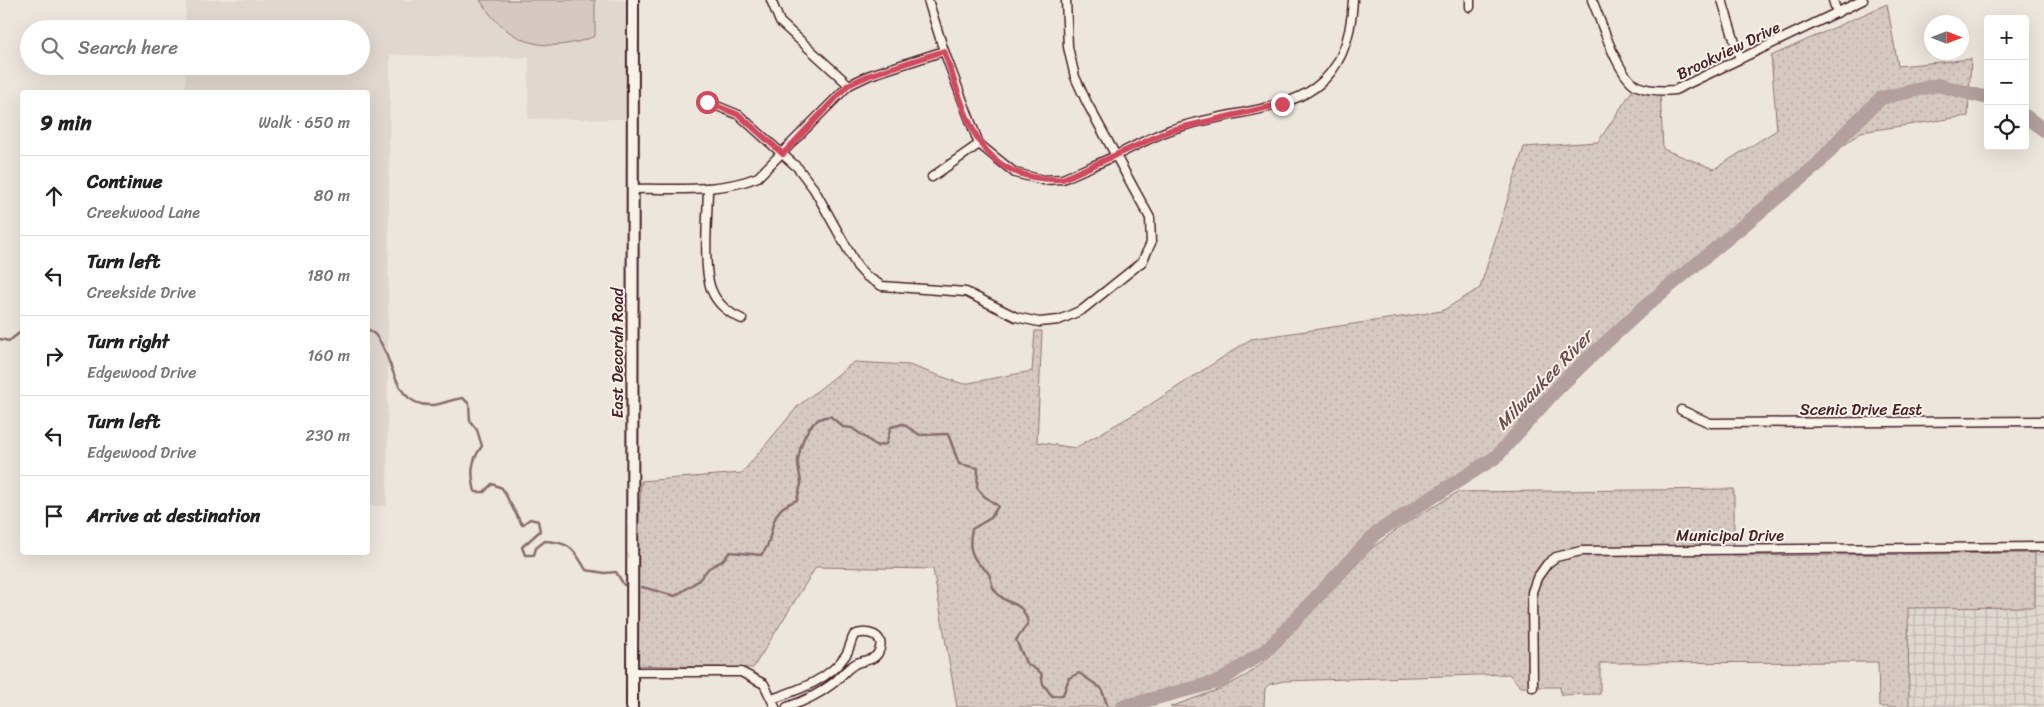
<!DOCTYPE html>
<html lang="en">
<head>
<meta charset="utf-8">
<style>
  body { margin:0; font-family:Sriracha,sans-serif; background:#f6f6f6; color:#222 }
  .controls { position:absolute; right:15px; top:15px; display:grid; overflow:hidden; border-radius:5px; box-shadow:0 5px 20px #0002 }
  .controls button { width:45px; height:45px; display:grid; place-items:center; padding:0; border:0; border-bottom:1px solid #e0e0e0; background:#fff; color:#222; font:25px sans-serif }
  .compass { position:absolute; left:1924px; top:15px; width:45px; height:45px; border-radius:50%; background:#fff; box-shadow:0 5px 20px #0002; rotate:90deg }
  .stop { position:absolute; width:15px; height:15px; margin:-11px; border:4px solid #d1495b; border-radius:50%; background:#fff }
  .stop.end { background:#d1495b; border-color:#fff; box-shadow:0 1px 5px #0008 }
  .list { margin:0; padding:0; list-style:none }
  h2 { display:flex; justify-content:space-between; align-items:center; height:65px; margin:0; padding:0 20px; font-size:21px }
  h2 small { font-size:16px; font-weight:400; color:#767676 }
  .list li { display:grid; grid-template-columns:32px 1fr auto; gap:15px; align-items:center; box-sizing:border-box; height:80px; padding:0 20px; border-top:1px solid #e0e0e0 }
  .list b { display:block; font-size:19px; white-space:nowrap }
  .list p { margin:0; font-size:16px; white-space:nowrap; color:#767676 }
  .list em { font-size:16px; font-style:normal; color:#767676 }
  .icon { flex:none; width:28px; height:28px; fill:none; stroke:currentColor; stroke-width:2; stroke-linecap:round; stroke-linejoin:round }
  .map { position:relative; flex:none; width:2044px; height:707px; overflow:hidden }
  .search { position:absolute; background:#fff; box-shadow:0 5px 20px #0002; left:20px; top:20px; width:350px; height:55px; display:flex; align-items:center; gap:12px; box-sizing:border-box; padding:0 18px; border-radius:28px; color:#767676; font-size:19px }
  .panel { position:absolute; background:#fff; box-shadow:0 5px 20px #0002; left:20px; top:90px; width:350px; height:465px; border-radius:5px }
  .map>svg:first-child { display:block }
  .built { fill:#e0d7d0 }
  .industrial { fill:url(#industrial-grid) }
  .green { fill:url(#green-dots); stroke:#907476 }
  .pitch { fill:#d5c9c2; stroke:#907476 }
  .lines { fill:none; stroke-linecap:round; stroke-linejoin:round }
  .stream { stroke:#896c6f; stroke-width:2.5 }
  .river { stroke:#b39f9d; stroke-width:14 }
  .street-casing { stroke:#4a1f2b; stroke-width:11 }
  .secondary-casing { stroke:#4a1f2b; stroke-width:14 }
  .street { stroke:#f7f3e8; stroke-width:8 }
  .secondary { stroke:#f7f3e8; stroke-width:10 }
  .route { stroke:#d1495b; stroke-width:6 }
  .labels { text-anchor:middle; stroke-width:4; stroke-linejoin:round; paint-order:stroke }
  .street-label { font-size:16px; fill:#4a1f2b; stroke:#f7f3e8 }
  .water-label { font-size:18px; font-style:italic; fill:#6f4c53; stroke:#f7f3e8 }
</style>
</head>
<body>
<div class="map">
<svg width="2044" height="707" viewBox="0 0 2044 707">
  <defs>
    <pattern id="industrial-grid" width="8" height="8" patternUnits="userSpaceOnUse" patternTransform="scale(1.25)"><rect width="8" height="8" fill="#e0d7d0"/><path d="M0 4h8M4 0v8" fill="none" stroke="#c2b8b3"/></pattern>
    <pattern id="green-dots" width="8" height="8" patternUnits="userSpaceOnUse" patternTransform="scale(1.25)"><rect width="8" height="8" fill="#d5c9c2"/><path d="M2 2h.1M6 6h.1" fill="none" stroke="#b8aca7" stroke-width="1.8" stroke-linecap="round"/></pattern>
  </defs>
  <rect width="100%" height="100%" fill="#ece6dd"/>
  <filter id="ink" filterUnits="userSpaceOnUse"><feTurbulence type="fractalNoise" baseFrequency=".02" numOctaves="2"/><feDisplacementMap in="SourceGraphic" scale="10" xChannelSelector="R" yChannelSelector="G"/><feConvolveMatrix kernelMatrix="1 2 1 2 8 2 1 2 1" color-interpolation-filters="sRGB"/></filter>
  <g filter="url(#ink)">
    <!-- built -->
    <path class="built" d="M186 0H627L626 119H528L529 58 390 55 387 506H368V92H185L186 66H361V29H186Z"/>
    <!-- industrial -->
    <path class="industrial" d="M2035 553H2044V707H1909L1908 608 2035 607Z"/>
    <!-- green -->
    <g class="green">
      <path d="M1887 4 1898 66 1971 59 1968 116 1861 132 1699 261 1496 457 1376 533 1269 648 1220 681 1122 707H957L933 569 816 567 753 668 631 665 641 481 742 473 798 406 854 362 909 365 963 384 1032 371 1035 331H1042L1037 442 1075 448 1145 408 1251 339 1442 311 1480 288 1524 147 1598 142 1636 85 1660 91 1663 149 1714 169 1777 130 1771 56Z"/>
      <path d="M1734 489V556L2035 553V607L1908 608 1909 707H1879L1878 662 1600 663V694H1597L1561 695 1560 687H1521L1509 674 1284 681 1270 684 1265 688 1264 707H1170L1220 689 1247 675 1270 656 1372 548 1403 525 1458 492Z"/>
    </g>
    <!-- pitch -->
    <path class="pitch" d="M480 0H595V36C548 55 508 45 480 0Z"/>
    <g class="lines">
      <!-- stream -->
      <g class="stream">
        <path d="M368 329C396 345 387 408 433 405 442 404 453 399 463 398L469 404 470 421 477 430 482 446C470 462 471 474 475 492H484L492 484 502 488 522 525 530 519 538 521 540 531 522 547 525 555H534L536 548 545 541C570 542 574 549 586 570L605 573 616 572 624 585"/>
        <path d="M0 339 9 341 22 331"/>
        <path d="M642 587 675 596 698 581 709 568 722 561 730 552 761 555C774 543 768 521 782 508 786 505 792 502 797 500 798 495 800 489 801 484 801 476 797 468 798 460 801 441 809 418 830 416L843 427 852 428 877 446 886 444 891 427 903 424 920 435 948 434 959 464 978 468 977 488 984 496 998 506 991 518 972 529C969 542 969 552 978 563 981 567 987 570 989 574 993 583 990 587 999 595 1012 608 1022 599 1028 623L1016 640 1026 663 1041 673 1043 684 1052 696 1063 695 1069 678 1079 673 1101 688 1108 707"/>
      </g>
      <!-- river -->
      <g class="river">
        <path d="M2025 116 2044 130"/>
        <path d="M1122 707 1220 681 1269 648 1376 533 1496 457 1565 380 1649 303 1817 165 1848 130 1881 98 1938 85 1988 98"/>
      </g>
      <defs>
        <g id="street">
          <path d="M771 0 780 22 849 85"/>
          <path d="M928 0 944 51 979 144 1015 173 1043 180 1063 179C1080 171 1098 164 1115 156 1133 147 1151 137 1170 130 1257 100 1347 123 1353 0"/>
          <path d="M1470 0V7"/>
          <path d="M1592 0C1601 20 1617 76 1637 86 1649 91 1663 91 1675 90L1863 0"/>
          <path d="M1722 0 1740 59"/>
          <path d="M1833 0 1837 13"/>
          <path d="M707 102 739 115 798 168 814 189 857 266 866 276 882 286 966 292 1016 317 1039 322 1059 320 1082 310 1142 262 1151 243 1150 218 1087 103 1075 77 1068 47 1066 0"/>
          <path d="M932 177 979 144"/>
          <path d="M708 188C708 213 702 270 712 291 717 304 730 314 742 319"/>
          <path d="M633 189C675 188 719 193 758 177L849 85 870 75 944 51"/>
          <path d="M1681 410 1710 423 2044 421"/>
          <path d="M631 672H741L764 684 775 707"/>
          <path d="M1533 687 1532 592 1537 578 1547 564 1556 557 1581 551 2044 547"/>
          <path d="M772 699C798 690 829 680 845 656 850 650 850 642 854 635 866 629 888 635 878 653 874 661 862 660 855 664 846 669 840 678 832 684 819 694 803 702 787 707"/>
        </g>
        <path id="secondary" d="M632 707 633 0"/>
      </defs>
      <!-- street casing -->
      <use href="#street" class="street-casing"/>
      <!-- secondary casing -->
      <use href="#secondary" class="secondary-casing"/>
      <!-- street -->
      <use href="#street" class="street"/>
      <!-- secondary -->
      <use href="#secondary" class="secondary"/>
    </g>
  </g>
  <g class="lines" filter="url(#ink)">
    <!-- route -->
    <path class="route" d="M707 102 739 115 783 154 848 85 870 75 944 51C968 117 975 183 1063 179L1171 130 1282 104"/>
  </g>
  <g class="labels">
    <!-- street labels -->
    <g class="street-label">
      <text transform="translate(1728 50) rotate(-26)" y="6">Brookview Drive</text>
      <text transform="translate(617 353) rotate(-90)" y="6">East Decorah Road</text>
      <text x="1861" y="415">Scenic Drive East</text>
      <text x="1730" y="541">Municipal Drive</text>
    </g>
    <!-- water labels -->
    <g class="water-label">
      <text transform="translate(1544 380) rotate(-46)" y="6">Milwaukee River</text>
    </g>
  </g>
</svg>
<div class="controls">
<button>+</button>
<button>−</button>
<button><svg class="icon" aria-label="locate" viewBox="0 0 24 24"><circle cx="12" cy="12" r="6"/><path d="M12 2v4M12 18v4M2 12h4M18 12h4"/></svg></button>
</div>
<svg class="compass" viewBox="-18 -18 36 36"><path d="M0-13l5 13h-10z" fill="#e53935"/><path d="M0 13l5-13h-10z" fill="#767676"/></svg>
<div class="stop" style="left:707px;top:102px"></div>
<div class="stop end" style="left:1282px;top:104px"></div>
<div class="search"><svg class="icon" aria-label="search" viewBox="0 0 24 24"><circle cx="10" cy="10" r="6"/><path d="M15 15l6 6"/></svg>Search here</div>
<section class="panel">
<h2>9 min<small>Walk · 650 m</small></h2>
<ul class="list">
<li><svg class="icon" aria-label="ahead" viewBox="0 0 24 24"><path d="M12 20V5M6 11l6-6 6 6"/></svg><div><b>Continue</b><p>Creekwood Lane</p></div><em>80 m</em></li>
<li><svg class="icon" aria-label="left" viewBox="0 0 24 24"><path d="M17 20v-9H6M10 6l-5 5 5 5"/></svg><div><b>Turn left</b><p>Creekside Drive</p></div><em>180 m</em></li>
<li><svg class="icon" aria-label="right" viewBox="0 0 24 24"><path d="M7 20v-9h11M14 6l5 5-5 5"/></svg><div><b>Turn right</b><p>Edgewood Drive</p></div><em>160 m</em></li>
<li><svg class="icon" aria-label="left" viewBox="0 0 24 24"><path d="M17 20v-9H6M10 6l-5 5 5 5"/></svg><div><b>Turn left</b><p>Edgewood Drive</p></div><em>230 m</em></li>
<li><svg class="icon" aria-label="arrive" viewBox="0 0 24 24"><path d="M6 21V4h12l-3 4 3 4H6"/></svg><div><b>Arrive at destination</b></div></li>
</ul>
</section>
</div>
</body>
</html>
